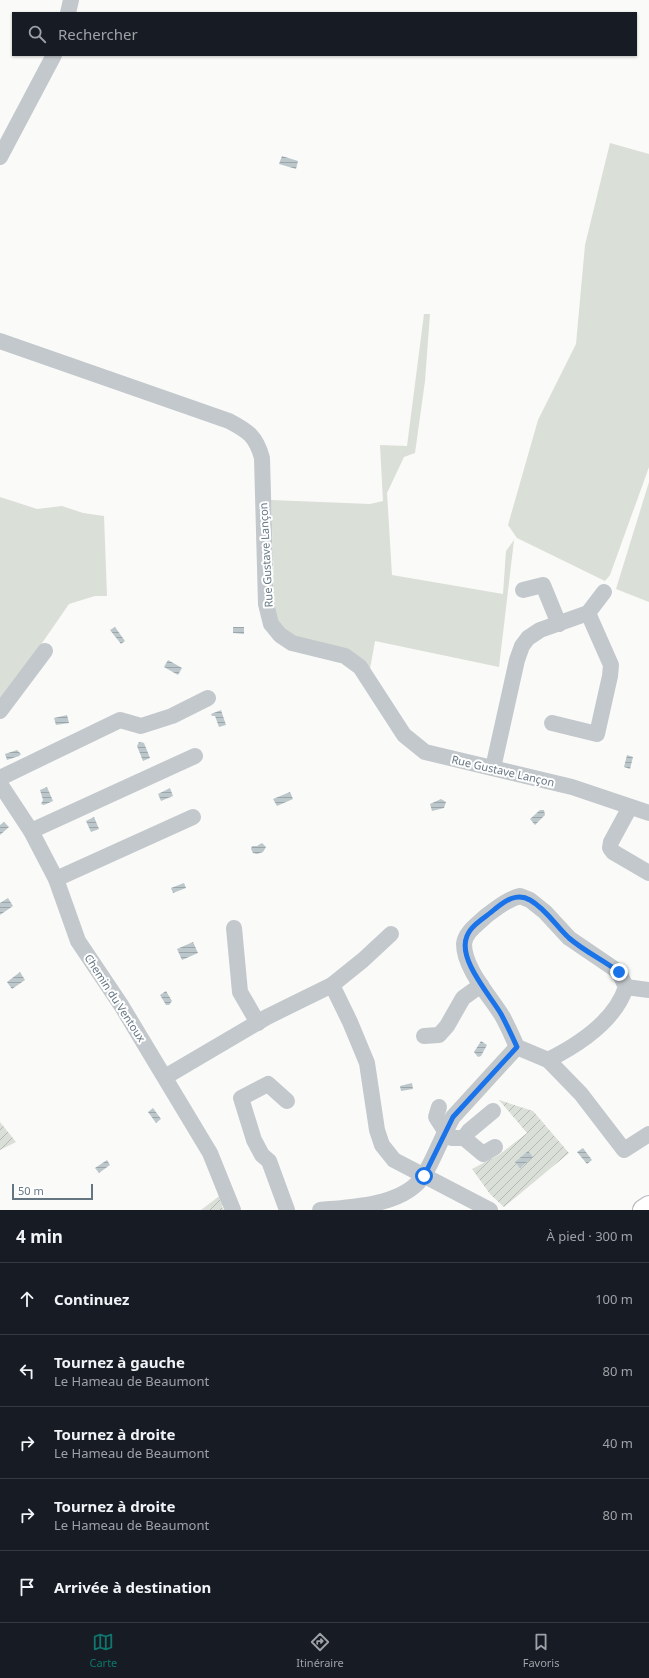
<!DOCTYPE html>
<html lang="fr">
<head>
<meta charset="utf-8">
<style>
  body { margin:0; font-family:"Noto Sans",sans-serif; background:#20242c; color:#f1f3f6 }
  .scale { position:absolute; left:12px; bottom:10px; width:81px; box-sizing:border-box; padding-left:4px; border:2px solid #657683; border-top:0; font-size:11px; line-height:14px; white-space:nowrap; color:#657683; -webkit-text-stroke:3px #fff; paint-order:stroke }
  .stop { position:absolute; width:12px; height:12px; margin:-9px; border:3px solid #1a73e8; border-radius:50%; background:#fff }
  .stop.end { background:#1a73e8; border-color:#fff; box-shadow:0 1px 4px #0008 }
  .list { margin:0; padding:0; list-style:none }
  h2 { display:flex; justify-content:space-between; align-items:center; height:52px; margin:0; padding:0 16px; font-size:17px }
  h2 small { font-size:13px; font-weight:400; color:#9ea1a6 }
  .list li { display:grid; grid-template-columns:26px 1fr auto; gap:12px; align-items:center; box-sizing:border-box; height:72px; padding:0 16px; border-top:1px solid #363941 }
  .list b { display:block; font-size:15px; white-space:nowrap }
  .list p { margin:0; font-size:13px; white-space:nowrap; color:#9ea1a6 }
  .list em { font-size:13px; font-style:normal; color:#9ea1a6 }
  .icon { flex:none; width:22px; height:22px; fill:none; stroke:currentColor; stroke-width:2; stroke-linecap:round; stroke-linejoin:round }
  .map { position:relative; flex:none; width:649px; height:1210px; overflow:hidden }
  .search { position:absolute; background:#171b24; box-shadow:0 1px 3px #0004; left:12px; right:12px; top:12px; height:44px; display:flex; align-items:center; gap:10px; box-sizing:border-box; padding:0 14px; border-radius:0px; color:#9ea1a6; font-size:15px }
  .sheet { height:412px; background:#171b24 }
  nav { display:flex; justify-content:space-around; align-items:center; box-sizing:border-box; height:56px; border-top:1px solid #363941; background:#171b24; font-size:11px; color:#9ea1a6 }
  nav a { display:grid; justify-items:center; gap:2px }
  nav .on { color:#0f766e }
  .map>svg:first-child { display:block }
  .grass { fill:#dadfd7 }
  .garden { fill:url(#garden-furrows) }
  .water { fill:url(#water-rules) }
  .lines { fill:none; stroke-linecap:round; stroke-linejoin:round }
  .major-casing { stroke:#b5babe; stroke-width:22 }
  .minor { stroke:#c3c8cc; stroke-width:16 }
  .major { stroke:#fff; stroke-width:20 }
  .route { stroke:#1a73e8; stroke-width:5 }
  .labels { text-anchor:middle; stroke-width:4; stroke-linejoin:round; paint-order:stroke }
  .street-label { font-size:11px; fill:#657683; stroke:#fff }
</style>
</head>
<body>
<div class="map">
<svg width="649" height="1210" viewBox="0 0 649 1210">
  <defs>
    <pattern id="garden-furrows" width="10" height="10" patternUnits="userSpaceOnUse"><rect width="10" height="10" fill="#dadfd7"/><path d="M-1 1l2-2M0 10L10 0M9 11l2-2" fill="none" stroke="#b4b9b4"/></pattern>
    <pattern id="water-rules" width="6" height="5" patternUnits="userSpaceOnUse"><rect width="6" height="5" fill="#bbc7cb"/><path d="M0 2.5h6" fill="none" stroke="#9ca6aa"/></pattern>
  </defs>
  <rect width="100%" height="100%" fill="#fafaf8"/>
  <!-- grass -->
  <g class="grass">
    <path d="M610 143 649 154V467L610 575 605 581 517 538 508 525 538 420 576 344 585 245Z"/>
    <path d="M424 314H430L425 381 415 453 404 457 387 493 392 575 503 594 506 551 514 540 499 667 375 641 370 669 297 640 271 622 274 584 271 500 370 504 383 501 380 445 407 446Z"/>
    <path d="M649 482V602L616 589Z"/>
    <path d="M0 497 37 509 62 506 83 513 104 516 107 596H95L69 604 0 704Z"/>
  </g>
  <!-- garden -->
  <g class="garden">
    <path d="M499 1100 533 1111 569 1153 504 1207 490 1194 472 1169 500 1154 527 1133Z"/>
    <path d="M0 1122 16 1142 0 1150Z"/>
    <path d="M222 1194 224 1199 222 1207 224 1210H201Z"/>
  </g>
  <!-- water -->
  <g class="water">
    <path d="M282 156 298 161 296 169 279 164Z"/>
    <path d="M115 627 125 641 121 644 110 630Z"/>
    <path d="M233 627H244V634L233 633Z"/>
    <path d="M168 660 182 668 178 675 164 667Z"/>
    <path d="M221 710 226 725 219 727 215 716H212L211 714Z"/>
    <path d="M67 715 69 723 56 725 54 718Z"/>
    <path d="M139 742 144 743 150 758 143 761 137 746Z"/>
    <path d="M17 750 21 754 19 756 7 760 5 754Z"/>
    <path d="M627 755 633 757 630 769 624 767Z"/>
    <path d="M47 787 53 801 44 805 41 804 43 800 40 790Z"/>
    <path d="M170 788 173 796 161 801 158 794Z"/>
    <path d="M290 792 293 799 277 806 273 799Z"/>
    <path d="M441 799 446 802 444 808 432 811 430 804Z"/>
    <path d="M540 810H544L545 815 535 825 530 819Z"/>
    <path d="M94 817 99 829 91 832 86 821Z"/>
    <path d="M4 822 9 827 0 835V825Z"/>
    <path d="M262 843 266 847 263 852 257 854 253 853 251 849 252 846H257Z"/>
    <path d="M184 883 186 888 173 893 171 888Z"/>
    <path d="M8 898 13 906 0 915V903Z"/>
    <path d="M193 942 198 953 182 960 177 949Z"/>
    <path d="M20 972 25 980 12 989 7 982Z"/>
    <path d="M166 991 172 1001 169 1005H166L160 995Z"/>
    <path d="M481 1041 487 1045 481 1056 478 1057 474 1052Z"/>
    <path d="M412 1083 413 1089 401 1091 400 1086Z"/>
    <path d="M153 1108 161 1119 156 1123 148 1112Z"/>
    <path d="M583 1148 592 1160 587 1164 577 1152Z"/>
    <path d="M528 1151 533 1157 520 1168 515 1162Z"/>
    <path d="M107 1160 110 1165 99 1173 95 1168Z"/>
  </g>
  <g class="lines">
    <defs>
      <path id="major" d="M643 1210 649 1206"/>
    </defs>
    <!-- major casing -->
    <use href="#major" class="major-casing"/>
    <!-- minor -->
    <g class="minor">
      <path d="M68 13 71 0"/>
      <path d="M0 157 54 55"/>
      <path d="M0 341 229 421C248 431 256 436 262 458L266 604 271 624 280 635 292 643 345 656 360 667 404 735 425 752 572 787 649 813"/>
      <path d="M523 590 543 585 559 624"/>
      <path d="M0 711 45 651"/>
      <path d="M552 723 597 734 610 676 611 665 588 613"/>
      <path d="M493 768 517 660 522 646 528 638 540 630 588 613 604 592"/>
      <path d="M0 778 120 720 141 726 172 716 208 698"/>
      <path d="M0 784 31 831 56 879 78 941 121 1005 210 1153 233 1210"/>
      <path d="M630 807 611 842 610 848 613 852 649 873"/>
      <path d="M31 831 195 756"/>
      <path d="M56 879 193 817"/>
      <path d="M520 896 530 900 545 912 569 938 619 972 626 987C615 1021 578 1045 548 1060L517 1047C512 1036 507 1024 501 1014 489 995 464 968 464 944 465 932 478 924 486 916 497 908 506 900 520 896Z"/>
      <path d="M234 928 240 992 258 1023"/>
      <path d="M332 985 363 960 391 934"/>
      <path d="M626 987 649 990"/>
      <path d="M424 1036 439 1035 447 1026 463 998 481 985"/>
      <path d="M548 1060 581 1094 624 1150 649 1134"/>
      <path d="M165 1077 267 1017 332 985 350 1022 367 1063 377 1130 382 1145 394 1160 490 1210"/>
      <path d="M287 1101 268 1084 241 1098 254 1140 262 1155 269 1161 287 1210"/>
      <path d="M439 1107 436 1117 445 1131 452 1138H464L483 1154 495 1147"/>
      <path d="M464 1138 469 1131 493 1111"/>
      <path d="M320 1210C351 1207 405 1206 424 1175 435 1157 442 1136 453 1117L517 1047"/>
    </g>
    <!-- major -->
    <use href="#major" class="major"/>
  </g>
  <g class="lines">
    <!-- route -->
    <path class="route" d="M424 1176 453 1117 517 1047C512 1036 507 1025 501 1014 490 995 457 959 467 936 471 925 486 917 495 909 505 901 517 892 530 900 546 909 556 926 569 938 584 951 603 960 619 972"/>
  </g>
  <g class="labels">
    <!-- street labels -->
    <g class="street-label">
      <text transform="translate(266 555) rotate(-93)" y="4">Rue Gustave Lançon</text>
      <text transform="translate(503 771) rotate(13)" y="4">Rue Gustave Lançon</text>
      <text transform="translate(115 998) rotate(57)" y="4">Chemin du Ventoux</text>
    </g>
  </g>
</svg>
<div class="scale">50 m</div>
<div class="stop" style="left:424px;top:1176px"></div>
<div class="stop end" style="left:619px;top:972px"></div>
<div class="search"><svg class="icon" aria-label="search" viewBox="0 0 24 24"><circle cx="10" cy="10" r="6"/><path d="M15 15l6 6"/></svg>Rechercher</div>
</div>
<section class="sheet">
<h2>4 min<small>À pied · 300 m</small></h2>
<ul class="list">
<li><svg class="icon" aria-label="ahead" viewBox="0 0 24 24"><path d="M12 20V5M6 11l6-6 6 6"/></svg><div><b>Continuez</b></div><em>100 m</em></li>
<li><svg class="icon" aria-label="left" viewBox="0 0 24 24"><path d="M17 20v-9H6M10 6l-5 5 5 5"/></svg><div><b>Tournez à gauche</b><p>Le Hameau de Beaumont</p></div><em>80 m</em></li>
<li><svg class="icon" aria-label="right" viewBox="0 0 24 24"><path d="M7 20v-9h11M14 6l5 5-5 5"/></svg><div><b>Tournez à droite</b><p>Le Hameau de Beaumont</p></div><em>40 m</em></li>
<li><svg class="icon" aria-label="right" viewBox="0 0 24 24"><path d="M7 20v-9h11M14 6l5 5-5 5"/></svg><div><b>Tournez à droite</b><p>Le Hameau de Beaumont</p></div><em>80 m</em></li>
<li><svg class="icon" aria-label="arrive" viewBox="0 0 24 24"><path d="M6 21V4h12l-3 4 3 4H6"/></svg><div><b>Arrivée à destination</b></div></li>
</ul>
</section>
<nav>
<a class="on"><svg class="icon" aria-label="map" viewBox="0 0 24 24"><path d="M3 6l6-2 6 2 6-2v14l-6 2-6-2-6 2zM9 4v14M15 6v14"/></svg>Carte</a>
<a><svg class="icon" aria-label="directions" viewBox="0 0 24 24"><path d="M12 3l9 9-9 9-9-9zM9 14v-3h6M13 9l2 2-2 2"/></svg>Itinéraire</a>
<a><svg class="icon" aria-label="saved" viewBox="0 0 24 24"><path d="M7 4h10v16l-5-4-5 4z"/></svg>Favoris</a>
</nav>
</body>
</html>
